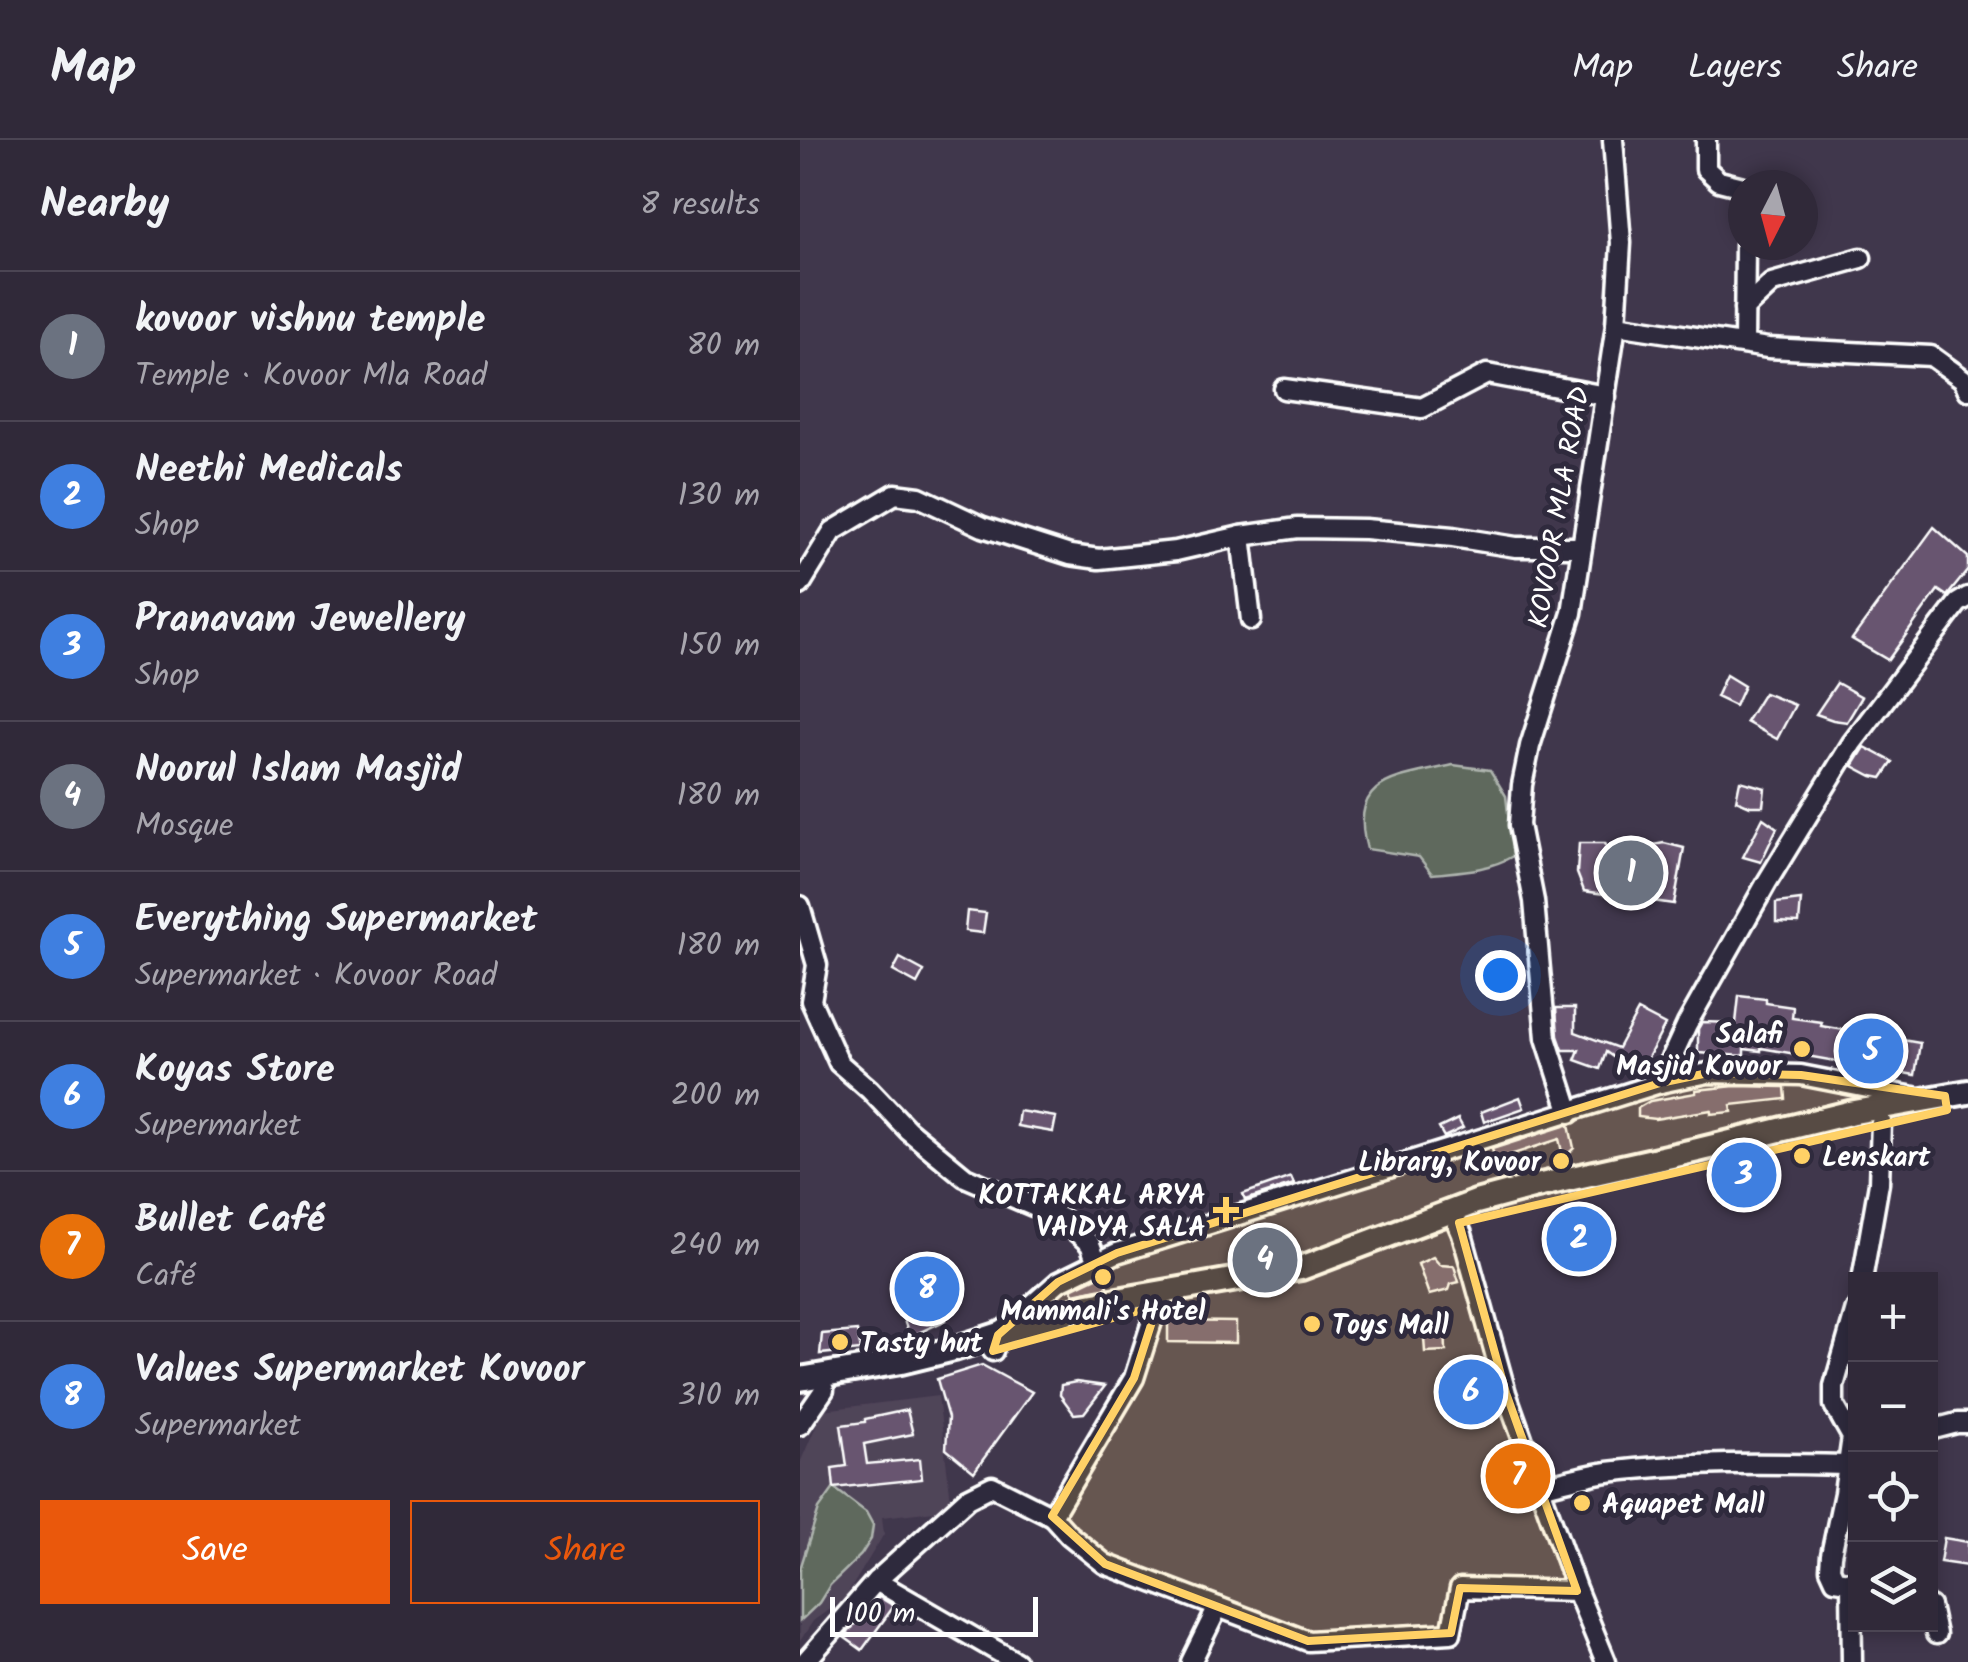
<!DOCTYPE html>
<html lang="en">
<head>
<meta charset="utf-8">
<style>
  body { margin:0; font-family:Kalam,sans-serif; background:#383141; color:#f1f3f6 }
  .controls { position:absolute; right:30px; bottom:30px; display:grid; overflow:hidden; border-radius:0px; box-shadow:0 5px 15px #0003 }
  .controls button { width:90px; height:90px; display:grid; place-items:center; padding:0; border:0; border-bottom:2px solid #4b4553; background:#302939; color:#f1f3f6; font:50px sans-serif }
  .compass { position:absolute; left:928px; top:30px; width:90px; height:90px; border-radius:50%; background:#302939; box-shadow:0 5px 15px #0003; rotate:186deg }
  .scale { position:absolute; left:30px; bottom:25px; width:208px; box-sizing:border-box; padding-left:10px; border:5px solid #fff; border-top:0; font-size:28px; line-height:35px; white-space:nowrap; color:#fff; -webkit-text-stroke:8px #2f2a3d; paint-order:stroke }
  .you { position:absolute; left:700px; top:835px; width:35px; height:35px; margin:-25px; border:8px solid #fff; border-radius:50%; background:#1a73e8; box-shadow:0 0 0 15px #1a73e833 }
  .badge { display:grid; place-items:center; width:65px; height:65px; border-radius:50%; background:#ea580c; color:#fff; font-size:32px; font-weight:700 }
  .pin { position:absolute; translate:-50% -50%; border:5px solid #fff; box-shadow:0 2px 10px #0006 }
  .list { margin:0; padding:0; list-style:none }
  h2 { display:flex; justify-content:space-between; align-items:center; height:130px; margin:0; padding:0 40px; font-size:42px }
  h2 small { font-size:32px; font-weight:400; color:#a8a6ae }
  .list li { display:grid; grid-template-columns:65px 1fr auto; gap:30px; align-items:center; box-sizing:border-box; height:150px; padding:0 40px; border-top:2px solid #4b4553 }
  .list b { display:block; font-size:38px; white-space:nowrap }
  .list p { margin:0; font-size:32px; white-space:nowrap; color:#a8a6ae }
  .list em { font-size:32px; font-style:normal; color:#a8a6ae }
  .actions { display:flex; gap:20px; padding:30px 40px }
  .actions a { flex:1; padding:22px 0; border:2px solid #ea580c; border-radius:0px; text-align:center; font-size:35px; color:#ea580c }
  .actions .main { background:#ea580c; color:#fff }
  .icon { flex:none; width:55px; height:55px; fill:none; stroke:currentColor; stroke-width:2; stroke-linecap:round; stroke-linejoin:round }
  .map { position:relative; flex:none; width:1168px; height:1522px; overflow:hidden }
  header { display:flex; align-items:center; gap:60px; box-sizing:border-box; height:140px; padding:0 50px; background:#302939; border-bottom:2px solid #4b4553 }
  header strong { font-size:48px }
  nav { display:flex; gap:55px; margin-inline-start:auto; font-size:35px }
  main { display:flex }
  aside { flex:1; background:#302939 }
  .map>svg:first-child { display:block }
  .built { fill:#504459 }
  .green { fill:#5e695d; stroke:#aeb4ae; stroke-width:2.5 }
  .building { fill:#67556f; stroke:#fff; stroke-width:2.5 }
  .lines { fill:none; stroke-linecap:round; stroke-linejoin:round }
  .minor-casing { stroke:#fff; stroke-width:25 }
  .major-casing { stroke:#fff; stroke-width:30 }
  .minor { stroke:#2f2a3d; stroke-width:18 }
  .major { stroke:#2f2a3d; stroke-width:22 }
  .marked { fill:#ffd166; fill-opacity:0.2; stroke:#ffd166; stroke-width:8; stroke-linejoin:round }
  .poi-dot { fill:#ffd166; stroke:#2f2a3d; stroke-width:4 }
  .labels { text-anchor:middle; stroke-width:10; stroke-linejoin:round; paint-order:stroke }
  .street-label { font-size:28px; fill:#fff; stroke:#2f2a3d }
  .poi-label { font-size:28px; font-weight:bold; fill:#fff; stroke:#2f2a3d; text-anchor:start }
</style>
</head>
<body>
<header>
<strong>Map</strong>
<nav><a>Map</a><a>Layers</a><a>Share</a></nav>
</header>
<main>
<aside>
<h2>Nearby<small>8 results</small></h2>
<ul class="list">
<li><span class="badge" style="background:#6b7280">1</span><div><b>kovoor vishnu temple</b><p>Temple · Kovoor Mla Road</p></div><em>80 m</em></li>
<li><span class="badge" style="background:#3f7fe0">2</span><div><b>Neethi Medicals</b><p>Shop</p></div><em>130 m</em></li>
<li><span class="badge" style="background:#3f7fe0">3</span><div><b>Pranavam Jewellery</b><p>Shop</p></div><em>150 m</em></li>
<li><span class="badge" style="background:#6b7280">4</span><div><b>Noorul Islam Masjid</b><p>Mosque</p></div><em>180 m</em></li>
<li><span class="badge" style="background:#3f7fe0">5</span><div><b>Everything Supermarket</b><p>Supermarket · Kovoor Road</p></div><em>180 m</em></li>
<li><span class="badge" style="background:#3f7fe0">6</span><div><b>Koyas Store</b><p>Supermarket</p></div><em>200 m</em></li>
<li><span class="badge" style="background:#e8710a">7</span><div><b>Bullet Café</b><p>Café</p></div><em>240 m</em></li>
<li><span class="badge" style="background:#3f7fe0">8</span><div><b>Values Supermarket Kovoor</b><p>Supermarket</p></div><em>310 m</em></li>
</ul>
<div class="actions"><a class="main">Save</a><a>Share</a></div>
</aside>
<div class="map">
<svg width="1168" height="1522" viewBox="0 0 1168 1522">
  <rect width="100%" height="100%" fill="#40374c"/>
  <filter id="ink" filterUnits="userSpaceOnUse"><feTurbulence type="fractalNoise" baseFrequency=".01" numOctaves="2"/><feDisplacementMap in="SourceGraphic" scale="20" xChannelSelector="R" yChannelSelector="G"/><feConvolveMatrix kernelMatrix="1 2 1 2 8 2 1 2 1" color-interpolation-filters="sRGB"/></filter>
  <g filter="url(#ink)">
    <!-- built -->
    <path class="built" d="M138 1256 152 1369 82 1377 84 1394 45 1458 13 1481 0 1501V1323L23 1270Z"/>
    <!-- green -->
    <g class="green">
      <path d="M653 625 690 630 706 656 713 716C687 731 660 731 632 734L619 717 567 709C547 637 599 638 653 625Z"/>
      <path d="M34 1348 66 1372 73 1385 71 1399 61 1415 30 1445 19 1463 0 1481V1429L19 1369Z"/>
    </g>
    <!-- building -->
    <g class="building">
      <path d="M1134 387 1168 417V430L1147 456 1138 450 1088 520 1052 499Z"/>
      <path d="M926 535 944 546 935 566 916 557Z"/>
      <path d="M1037 543 1062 557 1047 582 1033 580 1016 574Z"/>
      <path d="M964 553 995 565 977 599 946 582Z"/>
      <path d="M1065 607 1093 622 1082 638 1072 636 1053 626Z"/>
      <path d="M940 641 965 648 963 666H950L936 660Z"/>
      <path d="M963 678 977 688 961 722 943 717Z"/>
      <path d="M779 703H805L809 713 864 703 884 708 874 764 784 751 777 733Z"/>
      <path d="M1001 760 999 783 976 782V763Z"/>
      <path d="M167 771 186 773 183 793 165 791Z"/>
      <path d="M100 818 124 831 117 844 93 831Z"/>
      <path d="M939 856 966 859V863L993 867 992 878 1022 882 1021 886 1120 903 1115 935 961 908V911L944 909V916L898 913V889L902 882 936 883Z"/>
      <path d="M756 868H775V892L818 908 838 871 865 885 841 931 824 925 806 912 800 929 775 920 779 910H763L758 896Z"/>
      <path d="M935 946 985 947 986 959 931 965 932 972 911 974V970L855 979 838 977V968L850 961 896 953V950Z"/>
      <path d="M720 957 724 968 684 982 681 972Z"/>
      <path d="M219 971 256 977 253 992 217 986Z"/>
      <path d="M658 979 663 988 644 997 639 988Z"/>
      <path d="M767 985H769L774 1008 769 1013 762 1012 759 999 695 1020 692 1009Z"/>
      <path d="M965 1017 972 1039 927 1053 920 1032Z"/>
      <path d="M491 1037 494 1044 445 1060 443 1054Z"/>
      <path d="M794 1081 797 1115 764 1118 762 1084Z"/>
      <path d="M633 1117 640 1125 654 1126 659 1142 651 1144 649 1150 629 1155 618 1124Z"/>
      <path d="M130 1132 146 1180 110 1197 92 1146Z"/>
      <path d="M305 1133 308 1147 274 1154 272 1149Z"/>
      <path d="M368 1181 436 1182V1203L368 1202Z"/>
      <path d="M645 1184 646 1211 625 1212 623 1185Z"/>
      <path d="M57 1191 61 1210 20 1214 22 1194Z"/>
      <path d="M182 1225 232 1252 174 1332 146 1309 148 1278 137 1239Z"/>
      <path d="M276 1242 305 1246 284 1273 274 1274 260 1255 261 1245Z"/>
      <path d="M107 1270 113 1294 64 1304 67 1324 120 1319 122 1339 34 1348 32 1328 47 1326 41 1285 65 1282V1279Z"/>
      <path d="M1144 1398 1168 1402V1426L1140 1422Z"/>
      <path d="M79 1457 94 1466 62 1510 44 1497Z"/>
    </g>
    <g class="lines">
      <defs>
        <g id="minor">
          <path d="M906 0V29L919 41 943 47"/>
          <path d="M944 169 972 143 1061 118"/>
          <path d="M816 185 968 208 1131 216 1163 239 1168 250"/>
          <path d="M944 204 945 105"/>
          <path d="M484 249 622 268 687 234 806 256"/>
          <path d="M441 396 451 480"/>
          <path d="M0 445 33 391 95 354 119 357 183 387 270 415 299 419 376 411 441 396 498 388 565 389 653 397 716 407H782"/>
          <path d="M0 766 17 825 11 861 39 923 70 950 108 990 165 1037 261 1078 290 1104 297 1123"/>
          <path d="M860 943 887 884 967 742 1052 603 1158 463 1168 457"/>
          <path d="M770 973 746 898 734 761 719 685 722 645 730 606 772 473 816 185 821 103 813 0"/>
          <path d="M652 1071 662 1094 706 1253 777 1451 806 1522"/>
          <path d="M1062 1140 1079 1043 1081 982"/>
          <path d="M357 1166 334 1238 252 1376 269 1395 305 1424 508 1501 651 1493 660 1448 777 1451"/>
          <path d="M1056 1169 1034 1246V1265L1052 1297 1044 1353 1031 1415 1030 1429 1035 1440 1056 1443"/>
          <path d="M193 1211 198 1195 258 1142 317 1113 860 943 908 933 1001 935 1114 957"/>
          <path d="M0 1285 24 1250"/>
          <path d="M1130 1290 1157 1283H1168"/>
          <path d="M740 1347C762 1342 785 1335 808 1332 886 1322 968 1323 1046 1325"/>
          <path d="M76 1441 216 1522"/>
          <path d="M1051 1443 1052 1522"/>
          <path d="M1130 1466 1136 1494"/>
          <path d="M5 1522 76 1441 168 1358 192 1346 252 1376"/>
          <path d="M391 1522 418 1467"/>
        </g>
        <path id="major" d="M0 1239 101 1222 154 1209 289 1165 501 1128 676 1062 732 1047 898 1010 1049 973 1168 952"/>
      </defs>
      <!-- minor casing -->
      <use href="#minor" class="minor-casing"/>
      <!-- major casing -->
      <use href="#major" class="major-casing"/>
      <!-- minor -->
      <use href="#minor" class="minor"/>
      <!-- major -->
      <use href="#major" class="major"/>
    </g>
  </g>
  <!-- marked area -->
  <path class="marked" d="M908 933 1001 935 1145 956 1147 970 659 1083 706 1253 777 1451 660 1448 651 1493 508 1501 305 1424 252 1376 334 1238 357 1166 193 1211 198 1195 258 1142 317 1113 860 943Z"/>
  <!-- markers -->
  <g class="poi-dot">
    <circle cx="1002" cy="909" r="10"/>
    <circle cx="1002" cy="1016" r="10"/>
    <circle cx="761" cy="1021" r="10"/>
    <path d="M421 1055h10v10h10v10h-10v10h-10v-10h-10v-10h10z"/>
    <circle cx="303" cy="1137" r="10"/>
    <circle cx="512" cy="1184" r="10"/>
    <circle cx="40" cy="1202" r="10"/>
    <circle cx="782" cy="1363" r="10"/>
  </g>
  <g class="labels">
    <!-- street labels -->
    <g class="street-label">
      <text transform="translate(758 367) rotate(-80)" y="10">KOVOOR MLA ROAD</text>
    </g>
    <!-- poi labels -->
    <g class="poi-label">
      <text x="982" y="903" text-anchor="end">Salafi<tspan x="982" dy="32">Masjid Kovoor</tspan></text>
      <text x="1022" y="1026">Lenskart</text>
      <text x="741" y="1031" text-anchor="end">Library, Kovoor</text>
      <text x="406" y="1064" text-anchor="end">KOTTAKKAL ARYA<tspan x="406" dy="32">VAIDYA SALA</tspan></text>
      <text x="303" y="1180" text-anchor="middle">Mammali's Hotel</text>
      <text x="532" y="1194">Toys Mall</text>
      <text x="60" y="1212">Tasty hut</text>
      <text x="802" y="1373">Aquapet Mall</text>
    </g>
  </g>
</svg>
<div class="controls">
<button>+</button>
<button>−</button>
<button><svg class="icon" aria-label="locate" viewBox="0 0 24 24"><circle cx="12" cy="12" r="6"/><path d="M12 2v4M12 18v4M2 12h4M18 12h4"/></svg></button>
<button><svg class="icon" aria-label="layers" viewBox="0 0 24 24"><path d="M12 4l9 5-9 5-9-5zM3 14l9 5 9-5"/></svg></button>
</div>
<svg class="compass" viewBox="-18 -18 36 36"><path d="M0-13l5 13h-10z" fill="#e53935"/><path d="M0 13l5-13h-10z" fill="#a8a6ae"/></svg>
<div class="scale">100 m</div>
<div class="you"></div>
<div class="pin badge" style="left:831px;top:733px;background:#6b7280">1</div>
<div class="pin badge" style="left:779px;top:1099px;background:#3f7fe0">2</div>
<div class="pin badge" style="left:944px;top:1035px;background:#3f7fe0">3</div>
<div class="pin badge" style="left:465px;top:1120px;background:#6b7280">4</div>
<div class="pin badge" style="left:1071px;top:911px;background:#3f7fe0">5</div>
<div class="pin badge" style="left:671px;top:1252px;background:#3f7fe0">6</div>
<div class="pin badge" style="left:718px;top:1336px;background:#e8710a">7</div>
<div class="pin badge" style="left:127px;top:1149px;background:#3f7fe0">8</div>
</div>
</main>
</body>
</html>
